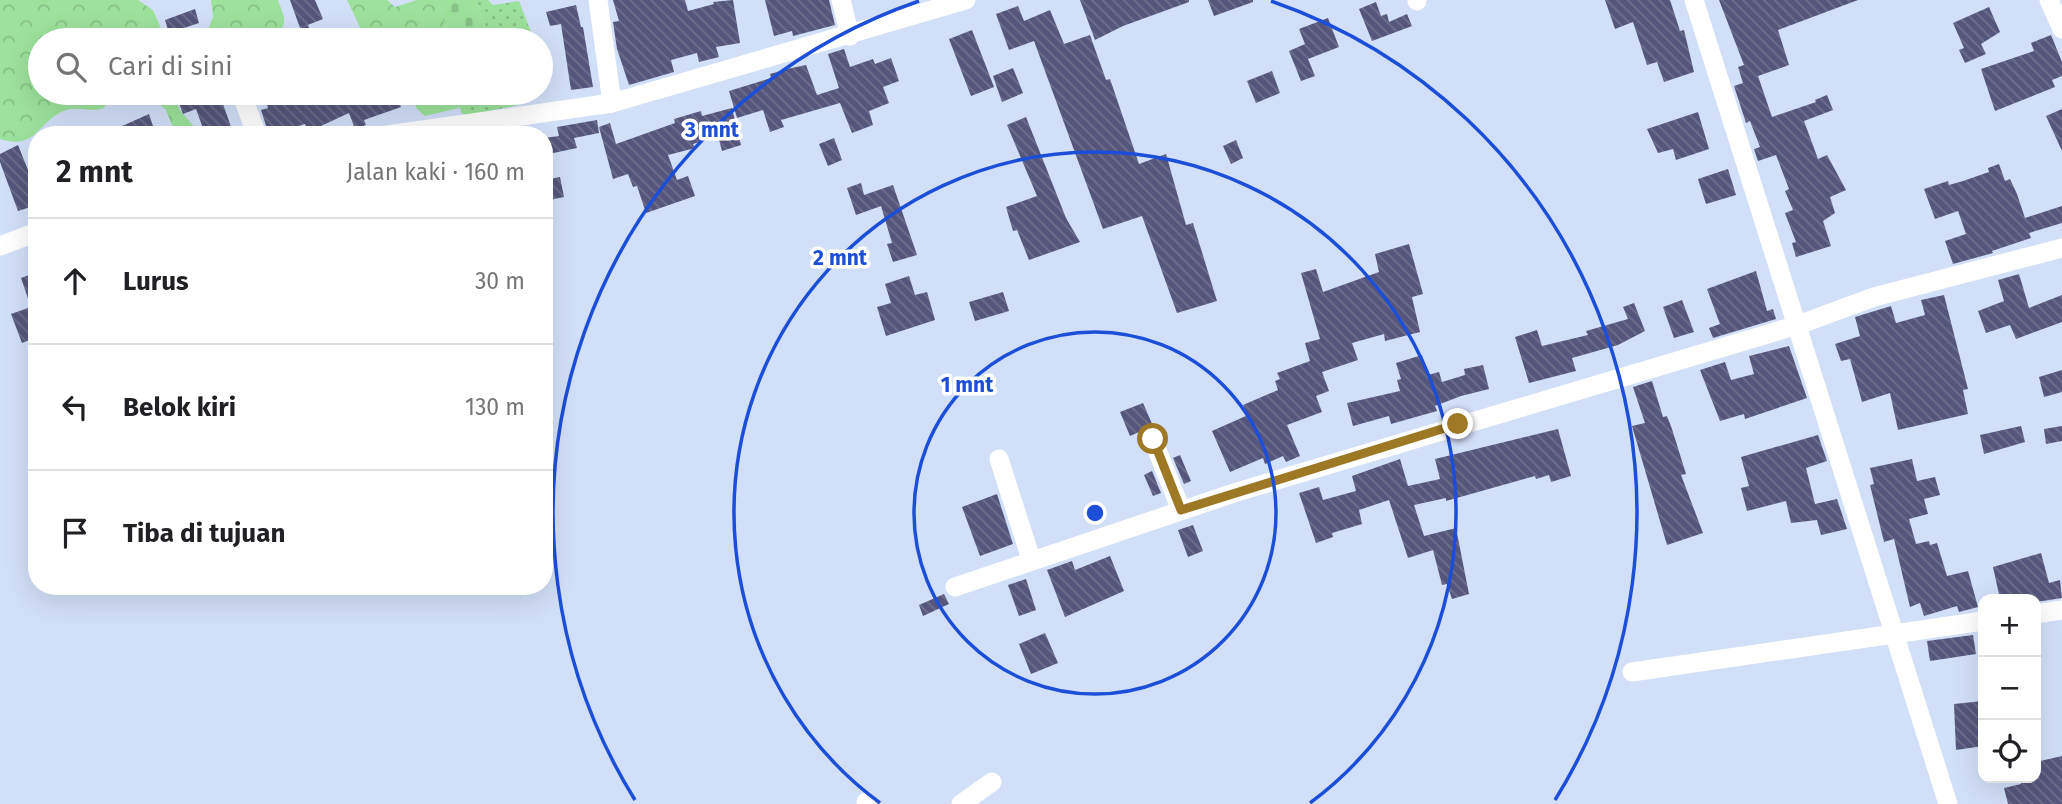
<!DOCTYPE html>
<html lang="id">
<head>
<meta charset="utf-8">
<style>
  body { margin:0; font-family:"Fira Sans",sans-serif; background:#f6f6f6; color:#202124 }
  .controls { position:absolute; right:21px; bottom:21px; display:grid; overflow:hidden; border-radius:14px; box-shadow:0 7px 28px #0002 }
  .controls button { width:63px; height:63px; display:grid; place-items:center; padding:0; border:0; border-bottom:2px solid #e0e0e0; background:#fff; color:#202124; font:35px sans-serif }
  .stop { position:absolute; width:21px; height:21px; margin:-16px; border:5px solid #9e7925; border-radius:50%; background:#fff }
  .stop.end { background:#9e7925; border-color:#fff; box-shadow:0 2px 7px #0008 }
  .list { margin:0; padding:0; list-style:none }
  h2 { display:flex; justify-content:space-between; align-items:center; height:91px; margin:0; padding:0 28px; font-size:30px }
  h2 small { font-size:23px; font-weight:400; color:#757577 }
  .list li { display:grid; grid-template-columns:46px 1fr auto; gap:21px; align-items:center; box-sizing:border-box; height:126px; padding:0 28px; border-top:2px solid #e0e0e0 }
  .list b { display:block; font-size:26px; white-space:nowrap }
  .list em { font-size:23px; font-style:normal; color:#757577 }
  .icon { flex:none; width:38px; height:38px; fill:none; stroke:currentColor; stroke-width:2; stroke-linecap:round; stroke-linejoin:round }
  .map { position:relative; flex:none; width:2062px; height:804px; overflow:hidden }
  .search { position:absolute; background:#fff; box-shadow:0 7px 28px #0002; left:28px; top:28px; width:525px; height:77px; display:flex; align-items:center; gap:18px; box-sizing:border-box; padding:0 24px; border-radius:38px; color:#757577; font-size:26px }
  .panel { position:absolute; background:#fff; box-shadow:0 7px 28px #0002; left:28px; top:126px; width:525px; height:469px; border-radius:28px }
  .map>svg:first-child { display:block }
  .grass { fill:url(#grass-dots) }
  .forest { fill:url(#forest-crowns) }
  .cemetery { fill:url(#cemetery-stones) }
  .building { fill:url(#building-back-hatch) }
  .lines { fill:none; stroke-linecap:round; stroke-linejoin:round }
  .path { stroke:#848fa3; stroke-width:2.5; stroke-dasharray:7 3.5; stroke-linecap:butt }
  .minor { stroke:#fff; stroke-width:19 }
  .route { stroke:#9e7925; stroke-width:9 }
  .ring { fill:none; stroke:#1d4ed8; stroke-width:3.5 }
  .centre { fill:#1d4ed8; stroke:#fff; stroke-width:3.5 }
  .ring-label { font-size:21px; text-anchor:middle; font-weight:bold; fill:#1d4ed8; stroke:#fff; stroke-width:7; stroke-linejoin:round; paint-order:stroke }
</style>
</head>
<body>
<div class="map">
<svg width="2062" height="804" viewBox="0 0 2062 804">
  <defs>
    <pattern id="grass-dots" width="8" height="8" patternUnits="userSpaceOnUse" patternTransform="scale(1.75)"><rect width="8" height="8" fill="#9de29c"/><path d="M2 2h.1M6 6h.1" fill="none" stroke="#86c187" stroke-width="1.8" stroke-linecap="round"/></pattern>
    <pattern id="forest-crowns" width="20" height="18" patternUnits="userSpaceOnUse" patternTransform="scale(1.75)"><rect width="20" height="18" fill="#9de29c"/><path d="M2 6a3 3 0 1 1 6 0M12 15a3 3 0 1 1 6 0" fill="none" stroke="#86c187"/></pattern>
    <pattern id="cemetery-stones" width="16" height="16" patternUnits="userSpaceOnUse" patternTransform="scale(1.75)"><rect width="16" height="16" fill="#9de29c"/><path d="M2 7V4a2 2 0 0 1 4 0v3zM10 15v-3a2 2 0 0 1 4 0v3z" fill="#86c187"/></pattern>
    <pattern id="building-back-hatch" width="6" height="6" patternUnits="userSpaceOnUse" patternTransform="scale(1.75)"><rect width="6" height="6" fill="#56567c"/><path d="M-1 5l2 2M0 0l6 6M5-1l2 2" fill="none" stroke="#6f708d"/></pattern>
  </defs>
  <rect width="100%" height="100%" fill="#d2dff8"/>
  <!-- grass -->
  <g class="grass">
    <path d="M476 0H488L493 5 519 1 533 37 488 40Z"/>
    <path d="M454 93H515L519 105 470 115 462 114Z"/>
  </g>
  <!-- forest -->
  <g class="forest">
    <path d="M0 0H138L153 10 166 40H40V93H113L104 108C91 113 79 106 66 110 38 120 37 151 0 139Z"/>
    <path d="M211 0H278C280 7 287 19 283 26 273 46 203 40 183 40L207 32 213 17Z"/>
    <path d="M347 0H387L395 7 417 0H437L447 31 438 40H366Z"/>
    <path d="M135 93H175L179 109 201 135H176L166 110 158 103H144Z"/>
    <path d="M410 93H454L459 108 425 116 417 109Z"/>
  </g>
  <!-- cemetery -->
  <path class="cemetery" d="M437 0H476L488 40H438L447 31Z"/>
  <!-- building -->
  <g class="building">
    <path d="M290 0H315L323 19 300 28Z"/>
    <path d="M613 0H685L688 11 714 4 713 2 733 0 740 43 716 47 719 57 699 62 697 53 671 60 674 72 629 85 617 49 613 22 619 21Z"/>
    <path d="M765 0H829L835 25 793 36 792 31 774 36Z"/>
    <path d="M1080 0H1189V2L1123 26 1095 40Z"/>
    <path d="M1208 0H1253V2L1214 16Z"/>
    <path d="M1605 0H1670L1680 31 1684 30 1694 72 1664 82 1657 62 1647 65 1633 22 1615 29Z"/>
    <path d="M1719 0H1858L1778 30 1789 65 1758 76 1772 117 1816 102 1815 100 1827 95 1833 110 1804 121 1818 159 1827 155 1846 190 1830 197 1835 213 1823 221 1831 246 1796 257 1792 243 1796 242 1785 213 1793 210 1785 191 1789 189 1776 155 1758 161 1754 149 1760 147 1750 121 1746 123 1734 86 1743 83 1738 67 1744 65Z"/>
    <path d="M1376 2 1381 16 1387 14 1389 22 1407 14 1412 26 1372 41 1359 9Z"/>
    <path d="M576 5 581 27H583L593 87 571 90 561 24 550 26 546 12Z"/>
    <path d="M1018 6 1024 21 1050 10 1064 44 1090 35 1106 80 1110 79 1139 164 1166 154 1186 225 1193 223 1217 301 1177 313 1142 216 1103 229 1034 41 1009 50 996 14Z"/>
    <path d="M1989 7 2000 32 1981 44 1986 54 1965 63 1959 50 1964 48 1953 23Z"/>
    <path d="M195 9 199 23 169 33 165 20Z"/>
    <path d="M1328 18 1339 47 1308 59 1315 76 1301 81 1289 51 1305 44 1299 29Z"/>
    <path d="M308 25 313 40H272L271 39Z"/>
    <path d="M972 30 994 87 971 96 949 39Z"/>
    <path d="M2051 35 2062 62V76L2052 80 2055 87 1995 111 1981 69 2034 51 2031 43Z"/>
    <path d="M844 49 850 67 873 59 875 64 891 58 899 81 883 87 889 103 869 111 873 125 852 133 840 103 781 120 784 127 770 132 763 110 737 118 729 91 771 78 770 74 787 69 806 65 817 95 839 88 828 54Z"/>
    <path d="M1013 68 1023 93 1002 102 993 76Z"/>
    <path d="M1272 71 1280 93 1256 103 1247 81Z"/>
    <path d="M191 93H219L234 135H217L214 128 204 131 196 109 183 114 177 98Z"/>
    <path d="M278 93H396L401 107 364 120 366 125 355 129 349 113 308 132 305 124 269 135 261 110 268 108 265 98Z"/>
    <path d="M732 108 741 145 722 151 718 136 693 144 695 148 668 155 677 180 688 176 695 196 646 213 637 186 633 187 628 174 613 179 599 127 610 123 616 144 675 123 674 119 701 111 702 116Z"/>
    <path d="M2062 109V151L2046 116Z"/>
    <path d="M1698 112 1709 149 1676 160 1673 149 1658 153 1647 129Z"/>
    <path d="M149 114 154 129 139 135H102Z"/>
    <path d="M1026 117 1066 218 1080 242 1029 260 1017 230 1013 231 1006 207 1037 196 1007 125Z"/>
    <path d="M597 120 599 133 574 138 577 148 544 155V138L559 136 557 127Z"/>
    <path d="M834 138 842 160 828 166 819 144Z"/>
    <path d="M1236 140 1243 158 1231 164 1223 146Z"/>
    <path d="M18 145 28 170 37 167V205L18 211 0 162V154Z"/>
    <path d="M1999 164 2005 181 2010 179 2017 194 2025 218 2062 206V223L2029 233 2031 238 1992 251 1993 253 1953 264 1945 241 1966 234 1958 211 1935 219 1924 189 1948 181 1949 185 1963 181 1989 172 1988 168Z"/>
    <path d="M1728 169 1736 195 1706 204 1698 179Z"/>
    <path d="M560 177 564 197 544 201V180Z"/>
    <path d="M861 183 864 195 893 185 917 255 893 262 887 244 892 243 881 206 856 215 847 188Z"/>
    <path d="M1409 244 1423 294 1412 297 1420 332 1385 341 1384 334 1352 343 1358 360 1322 372 1329 391 1316 396 1322 412 1287 425 1300 456 1286 462 1283 456 1265 464 1263 458 1230 472 1212 431 1248 415 1243 405 1278 390 1275 381 1280 379 1277 373 1310 361 1305 343 1320 339 1301 273 1316 269 1323 292 1379 272 1375 254Z"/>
    <path d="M1756 271 1767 311 1773 309 1776 319 1713 338 1709 328 1720 324 1707 289Z"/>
    <path d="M37 272V337L22 343 11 314 31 307 21 278Z"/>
    <path d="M2019 274 2029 308 2062 295V322L2016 339 2010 325 1986 333 1978 311 2004 301 1998 280Z"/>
    <path d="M909 276 915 295 927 292 935 320 886 336 877 307 891 303 885 284Z"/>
    <path d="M1003 292 1009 311 975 321 969 302Z"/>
    <path d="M1944 295 1968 389 1963 390 1968 414 1898 430 1890 393 1862 402 1850 359 1841 361 1835 344 1860 336 1855 317 1891 306 1896 323 1925 315 1921 300Z"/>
    <path d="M1682 300 1694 332 1674 338 1663 307Z"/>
    <path d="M1634 303 1645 331 1618 345 1572 358 1576 371 1529 383 1515 337 1537 330 1542 346 1588 335 1586 331 1628 319 1623 307Z"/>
    <path d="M1789 346 1807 398 1745 419 1744 414 1720 421 1700 370 1725 362 1731 380 1754 374 1749 356Z"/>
    <path d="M1422 355 1428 375 1439 372 1442 382 1465 375 1464 369 1483 365 1489 389 1461 396 1435 406 1437 411 1391 424 1389 416 1353 426 1347 403 1400 391 1397 380 1401 379 1396 363Z"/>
    <path d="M2062 370V392L2044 397 2039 377Z"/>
    <path d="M1652 381 1663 417 1667 416 1672 429 1686 474 1681 475 1703 533 1667 545 1632 426 1645 423 1633 387Z"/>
    <path d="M1143 403 1153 426 1130 436 1120 412Z"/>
    <path d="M2021 426 2025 442 1984 454 1980 435Z"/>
    <path d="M2062 426V441L2046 444 2044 429Z"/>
    <path d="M1558 429 1571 476 1551 482 1549 475 1536 479 1535 476 1446 501V498L1414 505 1424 536 1456 528 1469 594 1452 599 1447 584 1442 585 1433 550 1408 558 1389 500 1359 510 1362 524 1332 533 1333 537 1316 543 1299 493 1319 487 1323 500 1356 491 1352 476 1400 459 1408 486 1440 479 1435 459Z"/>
    <path d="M1818 435 1827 461 1806 468 1815 504 1837 499 1847 529 1821 535 1817 520 1791 523 1786 501 1747 511 1741 488 1749 486 1741 457Z"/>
    <path d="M1180 455 1191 481 1184 484 1173 458Z"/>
    <path d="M1912 459 1917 481 1935 477 1940 495 1924 499 1928 514 1909 519 1916 544 1929 541 1930 545 1937 543 1947 576 1968 571 1978 607 1959 612 1957 606 1924 616 1920 603 1910 607 1894 539 1884 542 1870 485 1874 484 1870 468Z"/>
    <path d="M1152 471 1161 493 1153 496 1144 475Z"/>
    <path d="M997 494 1013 544 980 556 962 507Z"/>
    <path d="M1193 525 1203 551 1188 557 1178 530Z"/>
    <path d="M2041 553 2049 583 2060 580 2062 598 2036 602 2000 599 1993 567Z"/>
    <path d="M1110 556 1124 591 1065 617 1047 570 1072 561 1075 570Z"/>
    <path d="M1026 579 1036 610 1019 616 1008 585Z"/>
    <path d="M944 594 949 604 923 616 919 605Z"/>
    <path d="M1045 633 1058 663 1031 674 1019 644Z"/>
    <path d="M1973 635 1976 654 1930 661 1927 641Z"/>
    <path d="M1983 701V746L1956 750 1954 704Z"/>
    <path d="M2062 756V804H2008L2004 788 2021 784 2020 778H2036V762Z"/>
  </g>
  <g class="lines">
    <!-- path -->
    <path class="path" d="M469 93 472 105"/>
    <!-- minor -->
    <g class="minor">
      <path d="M598 0 612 103"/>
      <path d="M841 0 850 36"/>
      <path d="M1417 0V1"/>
      <path d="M1694 0 1948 804"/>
      <path d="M2049 0 2062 29"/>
      <path d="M241 93 257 135"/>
      <path d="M387 135 612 103 966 0"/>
      <path d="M0 246 37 232"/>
      <path d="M1153 440 1181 510"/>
      <path d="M999 459 1031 559"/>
      <path d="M955 587 1237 492 1798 325 1874 297 2062 248"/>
      <path d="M2036 614 2062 610"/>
      <path d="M1632 672 1983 621"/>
      <path d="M866 802 867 804"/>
      <path d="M961 804 992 782"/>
    </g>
  </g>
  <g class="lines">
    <!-- route -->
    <path class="route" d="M1153 439 1181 510 1458 424"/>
  </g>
  <!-- distance rings -->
  <g class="ring">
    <circle cx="1095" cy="513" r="181"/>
    <path d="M880 803A361 361 0 1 1 1310 803"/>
    <path d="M635 800A542 542 0 0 1 919 1M1271 1A542 542 0 0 1 1555 800"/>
  </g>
  <circle cx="1095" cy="513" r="10" class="centre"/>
  <g class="ring-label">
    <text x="712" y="137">3 mnt</text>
    <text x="840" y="265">2 mnt</text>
    <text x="967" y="392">1 mnt</text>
  </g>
</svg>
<div class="controls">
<button>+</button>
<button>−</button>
<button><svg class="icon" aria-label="locate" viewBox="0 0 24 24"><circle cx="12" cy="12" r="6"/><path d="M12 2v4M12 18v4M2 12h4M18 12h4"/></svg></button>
</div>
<div class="stop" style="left:1153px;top:439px"></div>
<div class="stop end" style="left:1458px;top:424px"></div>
<div class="search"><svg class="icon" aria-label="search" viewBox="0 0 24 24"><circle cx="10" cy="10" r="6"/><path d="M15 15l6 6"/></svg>Cari di sini</div>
<section class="panel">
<h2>2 mnt<small>Jalan kaki · 160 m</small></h2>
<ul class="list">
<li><svg class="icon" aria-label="ahead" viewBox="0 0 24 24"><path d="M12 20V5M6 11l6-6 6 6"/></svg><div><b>Lurus</b></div><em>30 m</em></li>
<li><svg class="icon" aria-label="left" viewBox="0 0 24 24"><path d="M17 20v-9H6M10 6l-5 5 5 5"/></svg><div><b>Belok kiri</b></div><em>130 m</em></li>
<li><svg class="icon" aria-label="arrive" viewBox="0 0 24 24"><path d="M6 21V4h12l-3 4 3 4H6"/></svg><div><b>Tiba di tujuan</b></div></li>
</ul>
</section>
</div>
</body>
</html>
